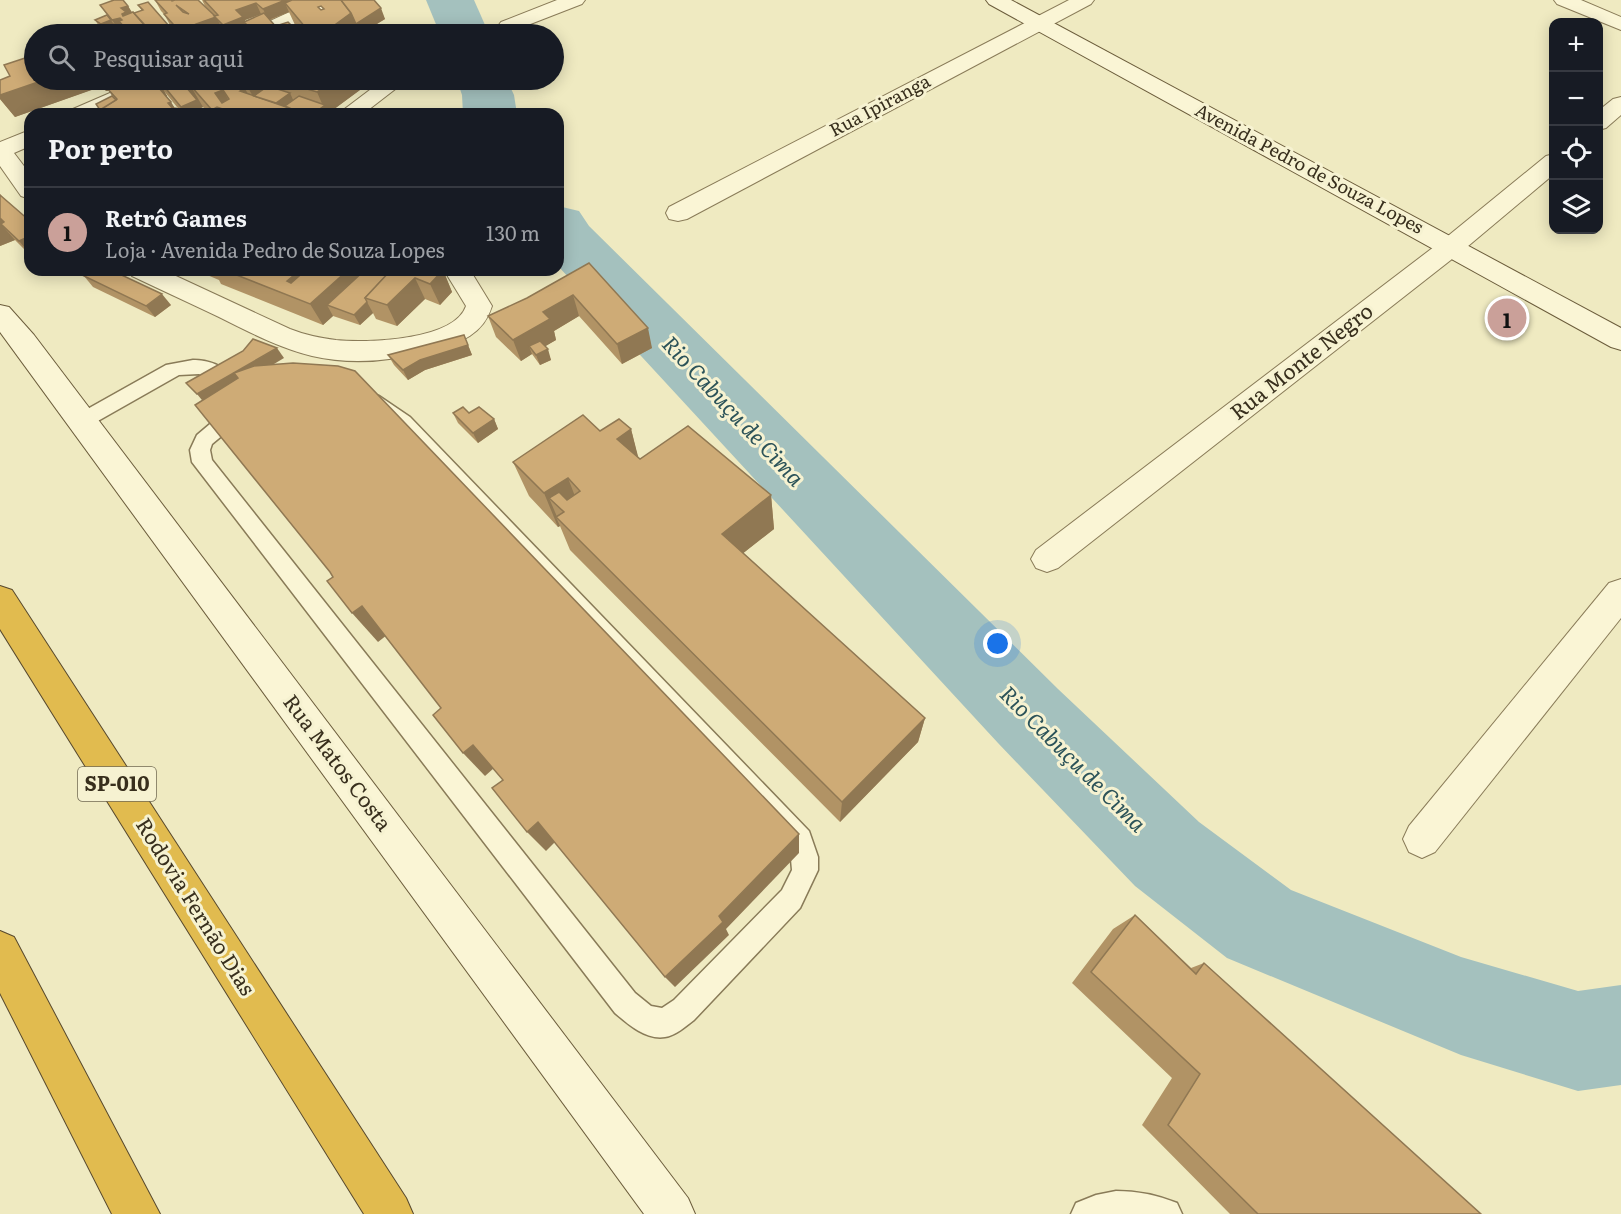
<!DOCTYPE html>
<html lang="pt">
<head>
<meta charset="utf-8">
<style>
  body { margin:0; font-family:Literata,serif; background:#20242c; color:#f1f3f6 }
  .controls { position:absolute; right:18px; top:18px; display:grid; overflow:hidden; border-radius:12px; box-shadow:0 3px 15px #0003 }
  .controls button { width:54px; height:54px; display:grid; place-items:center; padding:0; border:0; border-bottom:2px solid #363941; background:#171b24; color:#f1f3f6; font:30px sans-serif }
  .you { position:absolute; left:998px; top:644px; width:21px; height:21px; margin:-15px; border:4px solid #fff; border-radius:50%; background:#1a73e8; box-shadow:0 0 0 9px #1a73e833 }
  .badge { display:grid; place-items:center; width:39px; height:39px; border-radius:50%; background:#caa099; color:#111; font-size:20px; font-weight:700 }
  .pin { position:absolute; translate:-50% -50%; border:3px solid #fff; box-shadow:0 2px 6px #0006 }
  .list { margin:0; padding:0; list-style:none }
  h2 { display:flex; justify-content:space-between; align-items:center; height:78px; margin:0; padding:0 24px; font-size:26px }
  h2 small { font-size:20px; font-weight:400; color:#9ea1a6 }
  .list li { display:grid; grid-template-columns:39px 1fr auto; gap:18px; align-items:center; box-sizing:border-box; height:90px; padding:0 24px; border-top:2px solid #363941 }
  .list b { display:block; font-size:22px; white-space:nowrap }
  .list p { margin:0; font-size:20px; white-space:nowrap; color:#9ea1a6 }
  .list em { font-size:20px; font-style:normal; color:#9ea1a6 }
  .icon { flex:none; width:33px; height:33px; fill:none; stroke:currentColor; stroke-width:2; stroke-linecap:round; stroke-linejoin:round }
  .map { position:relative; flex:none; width:1621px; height:1214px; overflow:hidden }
  .search { position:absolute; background:#171b24; box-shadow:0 3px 15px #0003; left:24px; top:24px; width:540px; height:66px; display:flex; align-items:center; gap:15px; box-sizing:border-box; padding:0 21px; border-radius:33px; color:#9ea1a6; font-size:22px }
  .panel { position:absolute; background:#171b24; box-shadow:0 3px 15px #0003; left:24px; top:108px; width:540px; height:168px; border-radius:18px }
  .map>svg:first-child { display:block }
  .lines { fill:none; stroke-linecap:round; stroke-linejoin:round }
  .river { fill:#a4c1be; fill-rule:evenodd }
  .lane-casing { stroke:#897b58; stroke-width:3 }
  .street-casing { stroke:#897b58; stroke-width:2 }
  .secondary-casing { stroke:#6b5c3b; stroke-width:2 }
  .highway-casing { stroke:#57482d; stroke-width:2 }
  .lane { fill:#faf5d5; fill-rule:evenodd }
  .street { fill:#faf5d5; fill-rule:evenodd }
  .secondary { fill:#faf5d5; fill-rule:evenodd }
  .highway { fill:#e1bb4f; fill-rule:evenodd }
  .wall { fill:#b19365; fill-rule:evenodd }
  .shaded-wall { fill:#907853 }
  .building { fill:#ceab76; stroke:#907853; stroke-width:1.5; fill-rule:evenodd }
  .labels { text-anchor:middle; stroke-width:6; stroke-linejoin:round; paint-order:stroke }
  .far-street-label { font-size:18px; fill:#382f1d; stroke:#f6f2d1 }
  .shield { fill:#f6f2d1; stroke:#716a53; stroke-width:1.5 }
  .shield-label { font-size:20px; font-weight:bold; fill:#382f1d }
  .street-label { font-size:21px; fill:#382f1d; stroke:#f6f2d1 }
  .water-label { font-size:22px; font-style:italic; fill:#2c5359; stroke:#f6f2d1 }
</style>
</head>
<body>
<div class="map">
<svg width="1621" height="1214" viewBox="0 0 1621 1214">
  <rect width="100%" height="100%" fill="#efeac1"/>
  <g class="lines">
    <!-- river -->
    <g class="river">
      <path d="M426 0H474L489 34H440Z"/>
      <path d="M457 80H507L514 95 517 114H463L462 95Z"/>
      <path d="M558 206 579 211 589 226 1058 689 1199 822 1291 890 1461 957 1578 991 1621 985V1085L1578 1091 1461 1055 1227 958 1135 886 998 743 558 266Z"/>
    </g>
    <defs>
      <g id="lane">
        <path d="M193 360C207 360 225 365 232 378L229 383 222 385 215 383 199 374 179 375 89 426 82 429 75 426 72 421 75 416 166 365Z"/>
        <path d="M336 386 379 396 410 417 809 831 818 857V870L800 908 694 1020C686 1026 675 1036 665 1037 646 1040 629 1025 615 1013L192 462 190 450 197 435 242 397ZM336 400 366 407 396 427 790 848 792 870 782 890 674 1000 662 1008 651 1006 635 993 212 460 210 450 212 444 254 409Z"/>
        <path d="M1116 1191C1138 1191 1157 1195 1177 1203L1182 1214H1071L1076 1203 1096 1195Z"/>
      </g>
      <g id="street">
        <path d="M316 0H343L340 4 273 34H247L250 30Z"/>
        <path d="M557 0H585L582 4 515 30 508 32 501 30 498 26 501 22Z"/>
        <path d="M1069 0H1094L1091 4 687 219 678 221 669 219 666 213 669 207Z"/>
        <path d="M1554 0H1581L1621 17V30L1557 4Z"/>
        <path d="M140 80H168L165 85 99 114H70L73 109Z"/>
        <path d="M383 80H407L363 114H338Z"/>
        <path d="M1621 97V115L1606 128 1598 130V111L1613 99Z"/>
        <path d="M30 130V146L14 153 30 174V199L21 196 0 166V142Z"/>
        <path d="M1554 154V174L1461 252 1058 568 1047 572 1036 568 1031 559 1036 550 1443 240 1546 156Z"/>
        <path d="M128 270H163L290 329C305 335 320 338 336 340 366 343 454 341 466 306L444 270H470L492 306C483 335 461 342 434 350 395 361 351 365 312 356 279 348 249 332 219 317 190 303 161 290 132 276Z"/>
        <path d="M1621 579V618L1435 852 1422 858 1409 852 1403 839 1409 826 1609 583Z"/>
      </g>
      <g id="secondary">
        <path d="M986 0H1011L1621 328V350L1611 347 989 4Z"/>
        <path d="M0 305 9 307 34 335 688 1198 695 1214H644L0 332Z"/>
      </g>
      <g id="highway">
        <path d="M0 586 12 590 406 1198 413 1214H364L0 629Z"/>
        <path d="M0 931 14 937 160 1214H112L0 993Z"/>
      </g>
    </defs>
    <!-- lane casing -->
    <use href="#lane" class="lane-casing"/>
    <!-- street casing -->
    <use href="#street" class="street-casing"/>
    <!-- secondary casing -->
    <use href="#secondary" class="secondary-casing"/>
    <!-- highway casing -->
    <use href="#highway" class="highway-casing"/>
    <!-- lane -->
    <use href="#lane" class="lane"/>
    <!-- street -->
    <use href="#street" class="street"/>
    <!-- secondary -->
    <use href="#secondary" class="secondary"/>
    <!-- highway -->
    <use href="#highway" class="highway"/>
  </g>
  <!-- wall -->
  <g class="wall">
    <path d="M155 0 172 1 214 16 205 6 202 0H374L385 19 361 34H303L295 25 289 12 270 20 276 26 300 34 225 32 221 28 205 34H178L170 25 164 14 161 11ZM321 6 324 9 321 10 318 7ZM261 14 245 22V20Z"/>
    <path d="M100 5 128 6 132 13 136 15 142 11 138 5 176 34H98L101 29 95 20 107 15Z"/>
    <path d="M0 80H116L117 81 133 85 145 80H375L370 83 366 82 363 84 364 87 331 111 340 114H208H209L203 107 201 108 205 114 100 110 112 96 109 91H106L102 86 15 117 0 99ZM164 91 181 112H180L175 108 166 96H167Z"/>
    <path d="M0 194 3 198 30 221V255L15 240 0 246Z"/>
    <path d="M589 263 652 348 622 364 579 316 554 331 556 340 545 346 551 360 540 365 532 354 521 361 496 337 488 316 527 298Z"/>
    <path d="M199 270H443L452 292 440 305 425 299 397 326 376 319 373 313 360 325 333 316 323 325 221 284 219 280 200 272Z"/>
    <path d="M84 276 171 305 155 317 93 287Z"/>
    <path d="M464 335 472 355 425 370 408 380 394 365 388 355Z"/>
    <path d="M453 413H469L494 419 498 429 478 443 458 423Z"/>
    <path d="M631 429 638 458 640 459 771 495 774 529 743 553 925 718 918 742 840 822 570 550 560 526 558 527 529 496 513 462 600 431Z"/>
    <path d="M1135 915 1191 968 1204 963 1481 1214H1230L1142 1125 1172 1078 1072 983 1113 929Z"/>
  </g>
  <!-- shaded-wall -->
  <g class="shaded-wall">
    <path d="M283 0H308L285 3 289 12 268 20 263 9 283 1Z"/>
    <path d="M256 3 261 14 245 20 249 28 244 22 247 29 228 34 223 25 236 10Z"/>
    <path d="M128 6 141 27 136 29 122 14 121 8Z"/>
    <path d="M381 8 385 19 360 34 356 24Z"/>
    <path d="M351 13 360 34H330L328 30Z"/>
    <path d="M216 17 222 28 205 34H182L196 24Z"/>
    <path d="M120 18 130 34 119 21 128 34H122L112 20Z"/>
    <path d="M111 20 118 31 108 34 101 24Z"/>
    <path d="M277 28 281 34H274L272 30Z"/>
    <path d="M44 80H116L121 86H105L109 91H106L102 86H103L15 117 0 99V95Z"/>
    <path d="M205 80 223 90 235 112 224 110Z"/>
    <path d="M234 80H240L248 94 240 91Z"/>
    <path d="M256 80H265L274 97 259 107 247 86Z"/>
    <path d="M334 80H365L366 82 363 84 364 87 329 113 330 114H313L323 106 317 92Z"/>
    <path d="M368 80H375L370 83Z"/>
    <path d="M160 84 167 96 145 104 138 93Z"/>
    <path d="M190 85 203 107 201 108 205 114H185L181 107 186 87Z"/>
    <path d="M290 93 295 104 267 109Z"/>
    <path d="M171 102 178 114 168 103Z"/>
    <path d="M217 107 221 114H214L212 110Z"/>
    <path d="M292 109 295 114H285Z"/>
    <path d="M0 218 18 238 1 224 15 240 0 246Z"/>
    <path d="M30 236V254L19 241Z"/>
    <path d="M300 270H312L302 301 287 281Z"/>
    <path d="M348 270H366L327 305 333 316 323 325 310 304Z"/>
    <path d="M380 270H390L395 280 387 283Z"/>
    <path d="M443 270 452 292 440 305 430 284Z"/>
    <path d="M415 278 425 299 397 326 387 305Z"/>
    <path d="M162 294 171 305 155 317 146 306Z"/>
    <path d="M573 295 579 316 554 331 556 340 534 353 529 346 532 354 521 361 513 340 543 312Z"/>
    <path d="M367 302 373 313 360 325 354 315Z"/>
    <path d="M648 328 652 348 622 364 617 344Z"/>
    <path d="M464 335 472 355 425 370 408 380 403 370Z"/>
    <path d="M277 348 284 358 206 405 197 394Z"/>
    <path d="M548 349 551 360 540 365 536 355Z"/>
    <path d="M494 419 498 429 478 443 473 433Z"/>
    <path d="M631 429 640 464 617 439Z"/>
    <path d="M568 478 581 512H564L549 498 558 519 556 517 560 526 558 527 544 493Z"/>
    <path d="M771 495 774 529 727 566 722 534Z"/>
    <path d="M362 606 387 635 378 642 352 613Z"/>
    <path d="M925 718 918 742 840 822 842 802Z"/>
    <path d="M473 745 494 768 485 776 463 753Z"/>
    <path d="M538 822 556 841 546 851 527 832Z"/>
    <path d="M799 834V853L726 929 729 935 675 987 665 977 719 916Z"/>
  </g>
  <!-- building -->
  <g class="building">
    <path d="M114 0H123L128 6 121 8 126 12 122 14 123 16 133 12 152 34H130L119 21 122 20 120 18 112 20 100 5Z"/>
    <path d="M155 0H171L172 1 175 0H198L216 17 196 24 200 28 182 34 164 14 167 13ZM176 5 189 14 183 12Z"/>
    <path d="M204 0H282L283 1 263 9 256 3 236 10 243 17 223 25 214 16 218 15Z"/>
    <path d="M292 0H341L351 13 328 30 343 34H311L285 3ZM321 6 324 9 321 10 318 7Z"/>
    <path d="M341 0H374L381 8 356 24 351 13Z"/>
    <path d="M148 2 176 34H153L134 13 143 10 138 5Z"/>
    <path d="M264 13 277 28 272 30 275 33 281 31 283 34H219L246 24 244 22Z"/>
    <path d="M107 15 111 20 101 24 95 20Z"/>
    <path d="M288 22 300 34H283L281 31 279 32 276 26Z"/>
    <path d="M114 24 122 34H98L96 31Z"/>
    <path d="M34 55V80H44L0 95V80L10 76 4 65Z"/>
    <path d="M119 80H128L133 85 145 80H152L171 102 168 103 173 109 176 108 180 112 184 110 187 114H155L153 112 155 114H93L117 99 105 86Z"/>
    <path d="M152 80H156L160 84 157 86Z"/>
    <path d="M159 80H235L243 89 240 91 292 109 285 114H237L217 107 212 110 190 85 186 87 197 100 181 107ZM223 90 229 99 222 103 215 93Z"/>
    <path d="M242 80H256L247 86Z"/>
    <path d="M276 80H334L317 92Z"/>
    <path d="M268 86 290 93 276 103 254 96Z"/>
    <path d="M112 96 116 100 100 110 96 104Z"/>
    <path d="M299 96 325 105 313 114H295L292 109 285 106Z"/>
    <path d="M330 111 340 114H325Z"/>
    <path d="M0 195 30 221V236L19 241 1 224 4 222 0 218Z"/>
    <path d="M589 263 648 328 617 344 573 295 543 312 550 319 513 340 488 316 527 298Z"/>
    <path d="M94 270H111L162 294 146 306 84 276Z"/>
    <path d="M224 270H300L287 281 291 283 306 270H348L310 304Z"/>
    <path d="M365 270H368L386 276 365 298 367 302 354 315 327 305Z"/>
    <path d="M391 270H443L430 284 415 278 387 305 365 298Z"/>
    <path d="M464 335 468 345 420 360 403 370 388 355Z"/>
    <path d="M253 339 277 348 197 394 186 383 243 351Z"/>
    <path d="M540 341 548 349 536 355 529 346Z"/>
    <path d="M293 363 338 366 355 371 799 834 719 916 723 922 665 977 538 822 527 832 492 788 503 780 473 745 463 753 433 715 441 708 362 606 352 613 327 581 333 577 330 572 195 405 238 378 234 373 254 366Z"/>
    <path d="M463 407 469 413 479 407 494 419 473 433 453 413Z"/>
    <path d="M583 415 600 431 619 419 631 429 617 439 640 459 688 426 771 495 722 534 925 718 842 802 556 517 564 512 549 498 559 492 567 500 580 491 568 478 544 493 513 462Z"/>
    <path d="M1135 915 1196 974 1204 963 1481 1214H1258L1168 1125 1200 1074 1091 972Z"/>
  </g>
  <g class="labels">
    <!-- far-street labels -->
    <g class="far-street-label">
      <text transform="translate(880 106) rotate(-28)" y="6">Rua Ipiranga</text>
      <text transform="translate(1309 169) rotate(28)" y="6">Avenida Pedro de Souza Lopes</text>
    </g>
    <!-- shield labels -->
    <rect class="shield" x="78" y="767" width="78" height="34" rx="4.5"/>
    <g class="shield-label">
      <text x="117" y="791">SP-010</text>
    </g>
    <!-- street labels -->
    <g class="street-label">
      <text transform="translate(1302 362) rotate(-38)" y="7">Rua Monte Negro</text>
      <text transform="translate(337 763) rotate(53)" y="7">Rua Matos Costa</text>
      <text transform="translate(195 907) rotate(58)" y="7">Rodovia Fernão Dias</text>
    </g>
    <!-- water labels -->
    <g class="water-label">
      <text transform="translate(733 411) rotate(47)" y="8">Rio Cabuçu de Cima</text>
      <text transform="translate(1073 759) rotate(45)" y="8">Rio Cabuçu de Cima</text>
    </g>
  </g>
</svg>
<div class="controls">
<button>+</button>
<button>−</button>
<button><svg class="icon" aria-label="locate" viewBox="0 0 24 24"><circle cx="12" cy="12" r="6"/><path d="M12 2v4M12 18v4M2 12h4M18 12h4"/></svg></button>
<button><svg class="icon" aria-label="layers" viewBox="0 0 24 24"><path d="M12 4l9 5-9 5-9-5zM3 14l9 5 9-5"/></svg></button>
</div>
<div class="you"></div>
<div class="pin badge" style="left:1507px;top:318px">1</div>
<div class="search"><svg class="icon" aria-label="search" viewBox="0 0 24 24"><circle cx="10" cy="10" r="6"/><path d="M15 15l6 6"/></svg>Pesquisar aqui</div>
<section class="panel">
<h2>Por perto<small></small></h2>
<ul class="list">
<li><span class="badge">1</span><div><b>Retrô Games</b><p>Loja · Avenida Pedro de Souza Lopes</p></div><em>130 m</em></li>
</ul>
</section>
</div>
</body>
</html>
